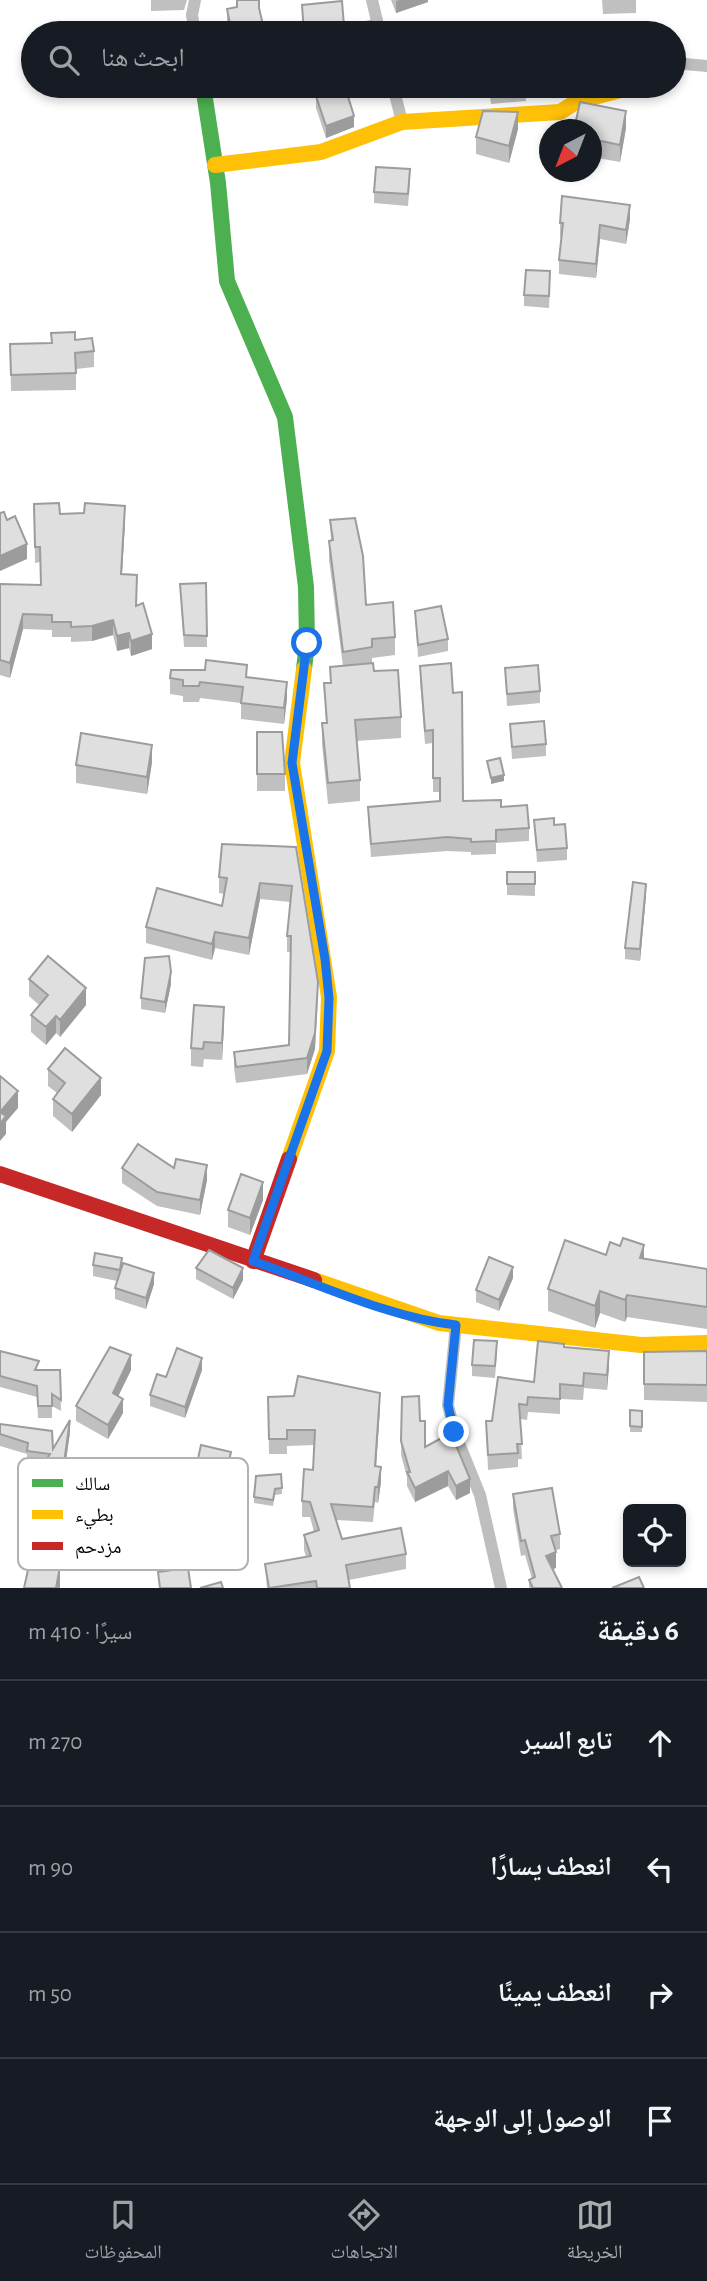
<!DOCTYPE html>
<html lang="ar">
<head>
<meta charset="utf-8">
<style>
  body { margin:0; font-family:"Alegreya Sans","Noto Naskh Arabic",sans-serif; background:#242831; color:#f1f3f6; direction:rtl }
  .controls { position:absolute; right:21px; bottom:21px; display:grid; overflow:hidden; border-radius:10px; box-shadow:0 4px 10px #0003 }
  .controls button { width:63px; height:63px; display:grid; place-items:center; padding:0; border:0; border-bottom:2px solid #363941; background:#171b24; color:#f1f3f6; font:35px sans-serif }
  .compass { position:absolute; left:539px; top:119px; width:63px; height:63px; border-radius:50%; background:#171b24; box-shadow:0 4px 10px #0003; rotate:222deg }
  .stop { position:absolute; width:21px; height:21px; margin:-16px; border:5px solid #1a73e8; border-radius:50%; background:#fff }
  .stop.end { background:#1a73e8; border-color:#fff; box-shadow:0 2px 7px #0008 }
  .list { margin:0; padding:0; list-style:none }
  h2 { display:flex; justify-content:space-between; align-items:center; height:91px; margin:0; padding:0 28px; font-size:30px }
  h2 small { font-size:23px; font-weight:400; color:#9ea1a6 }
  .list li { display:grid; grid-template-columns:46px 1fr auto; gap:21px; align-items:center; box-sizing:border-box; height:126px; padding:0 28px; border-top:2px solid #363941 }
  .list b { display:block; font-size:26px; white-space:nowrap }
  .list em { font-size:23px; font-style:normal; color:#9ea1a6 }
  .icon { flex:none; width:38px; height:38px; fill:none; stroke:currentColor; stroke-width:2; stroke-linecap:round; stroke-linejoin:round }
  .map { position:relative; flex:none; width:707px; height:1588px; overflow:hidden; direction:ltr }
  .search { position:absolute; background:#171b24; box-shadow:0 4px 10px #0003; left:21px; right:21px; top:21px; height:77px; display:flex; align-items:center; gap:18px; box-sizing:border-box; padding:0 24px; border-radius:38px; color:#9ea1a6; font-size:26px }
  .sheet { height:595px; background:#171b24 }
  nav { display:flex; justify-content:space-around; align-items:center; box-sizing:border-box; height:98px; border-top:2px solid #363941; background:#171b24; font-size:19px; color:#9ea1a6 }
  nav a { display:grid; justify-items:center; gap:4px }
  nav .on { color:#adaeaf }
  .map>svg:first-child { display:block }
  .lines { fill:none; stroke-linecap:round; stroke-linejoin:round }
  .street { stroke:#bebebe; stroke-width:12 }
  .fast { stroke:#4caf50; stroke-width:16 }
  .slow { stroke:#ffc107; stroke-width:16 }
  .jam { stroke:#c62828; stroke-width:16 }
  .wall { fill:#c0c0c0 }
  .shaded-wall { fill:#9c9c9c }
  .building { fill:#dfdfdf; stroke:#9c9c9c; stroke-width:2 }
  .route { stroke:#1a73e8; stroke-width:9 }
  .key { fill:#fff; stroke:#b2b2b2; stroke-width:2 }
  .key-label { font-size:19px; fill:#000 }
</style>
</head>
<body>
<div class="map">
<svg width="707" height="1588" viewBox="0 0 707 1588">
  <rect width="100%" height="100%" fill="#fff"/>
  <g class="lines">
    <!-- street -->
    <g class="street">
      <path d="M195 0 192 15 195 33"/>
      <path d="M372 0 380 33"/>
      <path d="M674 63 707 66"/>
      <path d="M393 86 402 122"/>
      <path d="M456 1325 448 1405 454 1431 480 1495 501 1588"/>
    </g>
    <!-- fast -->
    <path class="fast" d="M203 86 218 183 227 281 285 417 306 587 307 643 304 669"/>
    <!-- slow -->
    <g class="slow">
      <path d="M215 165 321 152 402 122 560 112 576 102 635 86"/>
      <path d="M289 1159 327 1051 329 997 292 763 304 669"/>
      <path d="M314 1280 439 1323 641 1345 707 1343"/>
    </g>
    <!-- jam -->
    <g class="jam">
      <path d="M0 1174 314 1280"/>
      <path d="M253 1261 289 1159"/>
    </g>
  </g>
  <!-- wall -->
  <g class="wall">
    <path d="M151 0H187L184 10 151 11Z"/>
    <path d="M391 0H428V2L396 13Z"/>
    <path d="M602 0H636V13L603 14Z"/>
    <path d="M237 7 260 9 264 33H224V25L227 24V9Z"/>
    <path d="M489 86H525L526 101 491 104Z"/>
    <path d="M316 96 354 127 326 138 316 108Z"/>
    <path d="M626 128 620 162 592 157V130Z"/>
    <path d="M518 129 509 163 476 154V137Z"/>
    <path d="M410 181 408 206 374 203V192Z"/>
    <path d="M630 219 626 244 600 239 596 278 559 274V260L562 237H560V223Z"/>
    <path d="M550 283 549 308 524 306V295Z"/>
    <path d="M75 340 94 351V367L76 369V390L11 391 10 344 51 343Z"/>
    <path d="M34 504 60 514 125 521 122 574 137 605 152 649 131 656 129 648 117 651 113 635 92 641 71 642V637H52V630L23 629 10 678 0 675V584L40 585V562L35 563Z"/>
    <path d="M330 520 366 605 395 637V655L372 658V663L374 671 401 717V738L356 741 360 780V801L328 804 322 744V723H326L324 683H330V667L343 666 329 560V541H331Z"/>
    <path d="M206 583 207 647H184L180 584Z"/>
    <path d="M415 611 448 639V651L418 657Z"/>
    <path d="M420 666 463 801 501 807 529 828V841L496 843V854L471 855V852L447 851 371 857 368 820V807L440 801V792H433V743L425 744 420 680Z"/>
    <path d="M505 668 540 691V703L507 706Z"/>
    <path d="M247 677 287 698 284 724 241 719V703L200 698 199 702H183V696L170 694V678Z"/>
    <path d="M510 724 546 744V756L512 759Z"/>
    <path d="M257 732 285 774V791H257Z"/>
    <path d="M152 762 147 794 76 783V765Z"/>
    <path d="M534 820 554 825 567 848V860L537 862Z"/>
    <path d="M296 847 318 998 315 1049 307 1074 236 1083 234 1068V1052L289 1045 291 952H287V936L290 902 260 899 249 955 215 948 212 960 146 943V927L222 906 224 894 219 893V877Z"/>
    <path d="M507 872 535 884V896L507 895Z"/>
    <path d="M646 895 640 961 625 959V948Z"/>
    <path d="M29 979 86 1005 60 1037 56 1033 46 1045 31 1032V1015L39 1005 29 996Z"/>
    <path d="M171 984 165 1013 141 1009V998Z"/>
    <path d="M224 1024 222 1060 204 1059 203 1067 191 1066V1048Z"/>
    <path d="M48 1069 101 1095 72 1132 53 1116V1099L57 1093 48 1086Z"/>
    <path d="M122 1168H174L207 1180 200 1215 157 1206 122 1183Z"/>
    <path d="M263 1200 250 1235 228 1227V1210Z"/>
    <path d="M606 1255 644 1259 707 1269V1329L627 1317 625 1322 600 1313 595 1328 548 1311V1289Z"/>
    <path d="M122 1264 154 1284 146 1309 115 1299V1288L117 1281 93 1276V1265Z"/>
    <path d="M196 1268 243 1280 233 1299 196 1279Z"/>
    <path d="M513 1278 499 1311 476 1302V1290Z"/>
    <path d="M564 1347 609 1366 607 1390 584 1388 583 1400 560 1399V1414L528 1412 527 1420 520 1419 522 1459H518V1467L488 1470 486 1421H492L534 1382Z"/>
    <path d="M0 1351 39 1370H60L61 1411 52 1406V1418H38L37 1397 0 1387Z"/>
    <path d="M707 1351V1402L644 1400V1352Z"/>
    <path d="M497 1352 495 1378 472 1376V1365Z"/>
    <path d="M131 1370 118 1396 123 1413 108 1439 76 1421V1406Z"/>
    <path d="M202 1370 185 1418 150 1406V1395L166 1377Z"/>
    <path d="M268 1397 380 1408 376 1466 381 1482 378 1503 375 1502 373 1522 336 1520 342 1539 406 1554V1569L349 1580 350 1588H267L265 1564 306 1557 304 1550V1535L314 1532 310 1517H302V1501L313 1470 315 1445 287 1446V1454H269Z"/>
    <path d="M402 1397 420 1421 425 1447 470 1493 456 1500 448 1486 415 1502 407 1486V1477L401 1455Z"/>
    <path d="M630 1410 642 1411V1432H630Z"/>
    <path d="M70 1432 64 1475 46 1472V1465L27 1463V1454L0 1446V1434L53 1449Z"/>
    <path d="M197 1463 231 1466 227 1488 234 1517V1531L181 1538 182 1556 149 1562 144 1534V1520L194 1511V1497L198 1477H197Z"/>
    <path d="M281 1474 282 1494 275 1495 273 1506 254 1503V1497Z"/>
    <path d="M513 1494 560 1534V1549L556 1550V1568L553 1569 562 1588H529V1580L532 1579 525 1555 521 1556 513 1509Z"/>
    <path d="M50 1525V1553L23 1554 22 1526Z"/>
  </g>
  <!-- shaded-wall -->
  <g class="shaded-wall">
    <path d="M400 0H428V2L396 13V1Z"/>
    <path d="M264 29V33H249Z"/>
    <path d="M626 111V128L620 162V145Z"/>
    <path d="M518 112V129L509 163V146Z"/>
    <path d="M354 116V127L326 138V126Z"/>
    <path d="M630 205V219L626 244V230Z"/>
    <path d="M600 225V239L596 278V264Z"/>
    <path d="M125 506V521L121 589V574Z"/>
    <path d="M27 544V559L0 571V556Z"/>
    <path d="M23 614V629L10 678V663Z"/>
    <path d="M113 620V635L92 641V626Z"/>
    <path d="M129 633V648L117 651V636Z"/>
    <path d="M152 634V649L131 656V641Z"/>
    <path d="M287 682V698L284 724V708Z"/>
    <path d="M152 745V762L147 794V777Z"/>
    <path d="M504 775V781L491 784V778Z"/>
    <path d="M260 883V899L249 955V938Z"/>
    <path d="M646 884V895L640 961V949Z"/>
    <path d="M215 932V948L212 960V944Z"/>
    <path d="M171 972V984L165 1013V1002Z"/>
    <path d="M318 982 315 1049 307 1074V1058Z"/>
    <path d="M86 988V1005L60 1037V1020Z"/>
    <path d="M224 1007V1024L222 1060V1043Z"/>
    <path d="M56 1016V1033L46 1045V1027Z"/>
    <path d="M101 1078V1095L72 1132V1114Z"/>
    <path d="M18 1091V1108L6 1122V1134L0 1141V1112Z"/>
    <path d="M207 1165V1180L200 1215V1200Z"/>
    <path d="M263 1182V1200L250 1235V1218Z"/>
    <path d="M644 1245V1268L640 1258Z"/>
    <path d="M513 1267V1278L499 1311V1300Z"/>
    <path d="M243 1268V1280L233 1299V1288Z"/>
    <path d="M154 1273V1284L146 1309V1298Z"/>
    <path d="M600 1291V1313L595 1328V1306Z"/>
    <path d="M627 1295V1317L625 1322V1300Z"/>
    <path d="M609 1351V1366L607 1390V1375Z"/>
    <path d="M131 1355V1370L113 1407V1393Z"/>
    <path d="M202 1358V1370L185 1418V1407Z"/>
    <path d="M380 1393V1408L375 1481V1466Z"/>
    <path d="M123 1399V1413L108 1439V1425Z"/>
    <path d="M70 1420V1432L64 1475V1463Z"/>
    <path d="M231 1452V1466L223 1502V1488Z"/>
    <path d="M381 1467V1482L378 1503V1487Z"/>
    <path d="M448 1471V1486L415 1502V1488Z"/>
    <path d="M470 1479V1493L456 1500V1486Z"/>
    <path d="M556 1552V1568L546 1571V1556Z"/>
    <path d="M60 1567V1588H56Z"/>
  </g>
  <!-- building -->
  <g class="building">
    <path d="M237 0H259V8L264 29 249 33H226L224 25 230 24 227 9 237 7Z"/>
    <path d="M342 1 344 26 371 21 378 28 387 25 388 33H304L302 5Z"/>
    <path d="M490 86H525L526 90 491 93Z"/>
    <path d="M345 87 354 116 326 126 316 96Z"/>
    <path d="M580 102 626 111 620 145 592 139V130H574Z"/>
    <path d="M483 111 518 112 509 146 476 137Z"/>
    <path d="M376 167 410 169 408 194 374 192Z"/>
    <path d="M562 196 630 205 626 230 600 225 596 264 559 260 563 223H560Z"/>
    <path d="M526 270 550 271 549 296 524 295Z"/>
    <path d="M75 332V340L92 338 94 351 75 353 76 373 11 375 10 344 52 343 51 333Z"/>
    <path d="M59 503 60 514 84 513 85 503 125 506 121 574 137 575 136 606 143 603 152 634 131 641 129 633 117 636 113 620 92 626 71 627V622H52V615L23 614 10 663 0 660V584L41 585 40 547H35L34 504Z"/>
    <path d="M4 512 7 520 15 516 27 544 0 556V513Z"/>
    <path d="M355 518 363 556 366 605 393 602 395 637 372 639V647L343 652 329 541 333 540 330 520Z"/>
    <path d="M206 583 207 636 184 635 180 584Z"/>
    <path d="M441 606 448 639 418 645 415 611Z"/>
    <path d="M206 660 247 665 246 677 287 682 284 708 241 703 243 687 200 682 199 686H183V680L170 678 171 670H205Z"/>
    <path d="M373 663 374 671 398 670 401 717 355 720 360 780 328 783 322 723H327L324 683H331L330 667Z"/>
    <path d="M451 663 453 693 462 692 463 801 501 800V807L527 805 529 828 496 830V841L471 842V839L447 837 371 844 368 807 440 801V778H433V730L425 731 420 666Z"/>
    <path d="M538 665 540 691 507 694 505 668Z"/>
    <path d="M544 721 546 744 512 747 510 724Z"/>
    <path d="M257 732H282L285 774H257Z"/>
    <path d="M81 733 152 745 147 777 76 765Z"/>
    <path d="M500 758 504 775 491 778 487 761Z"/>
    <path d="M554 818V825L565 824 567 848 537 850 534 820Z"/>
    <path d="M222 844 296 847 318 982 315 1033 307 1058 236 1067 234 1052 289 1045 291 936H287L292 886 260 883 249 938 215 932 212 944 146 927 157 888 222 906 227 878 219 877Z"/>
    <rect x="507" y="872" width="28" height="12"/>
    <path d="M633 882 646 884 640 949 625 948Z"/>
    <path d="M48 956 86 988 60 1020 56 1016 46 1027 31 1015 48 995 29 979Z"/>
    <path d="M169 956 171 972 165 1002 141 998 145 958Z"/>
    <path d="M194 1005 224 1007 222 1043 204 1042 203 1049 191 1048Z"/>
    <path d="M65 1048 101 1078 72 1114 53 1099 65 1083 48 1069Z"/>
    <path d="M0 1076 18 1091 0 1112 6 1116 0 1124Z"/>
    <path d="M138 1144 174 1168 176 1159 207 1165 200 1200 157 1192 122 1168Z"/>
    <path d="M241 1174 263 1182 250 1218 228 1210Z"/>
    <path d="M623 1238 644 1245 640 1258 707 1269V1307L627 1295 625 1300 600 1291 595 1306 548 1289 565 1240 606 1255 610 1242 620 1246Z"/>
    <path d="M209 1250 243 1268 233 1288 196 1268Z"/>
    <path d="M95 1253 122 1258 120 1270 93 1265Z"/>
    <path d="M489 1257 513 1267 499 1300 476 1290Z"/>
    <path d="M123 1263 154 1273 146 1298 115 1288Z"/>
    <path d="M474 1340 497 1341 495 1366 472 1365Z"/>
    <path d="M538 1341 564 1344V1347L609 1351 607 1375 584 1373 583 1386 560 1384V1399L528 1397 527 1405 519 1404 522 1444H517L518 1453 488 1455 486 1421H492L498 1377 534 1382Z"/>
    <path d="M110 1347 131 1355 113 1393 123 1399 108 1425 76 1406Z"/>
    <path d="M177 1348 202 1358 185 1407 150 1395 157 1374 166 1377Z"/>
    <path d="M0 1351 39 1361 35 1370H60L61 1400 52 1394V1406H38L37 1386 0 1376Z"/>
    <path d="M707 1351V1385L644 1384V1352Z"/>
    <path d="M298 1376 380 1393 375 1466 381 1467 378 1487H375L373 1507 331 1504 342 1539 401 1528 406 1554 346 1565 350 1588H317L316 1581 269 1588 265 1564 311 1556 304 1535 319 1530 310 1502 302 1501 304 1469 313 1470 315 1430H287V1439H269L268 1397 294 1396Z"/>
    <path d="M419 1396 420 1421H425V1447L451 1433 470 1479 456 1486 448 1471 415 1488 407 1472H410L401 1441 402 1397Z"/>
    <path d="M630 1410 642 1411V1427L630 1426Z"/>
    <path d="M70 1420 64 1463 46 1460 50 1454 27 1451 28 1443 0 1434V1424L52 1431 53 1449Z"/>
    <path d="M201 1445 231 1452 223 1488 230 1487 234 1517 179 1525 182 1543 149 1548 144 1520 196 1511 194 1497 201 1464 197 1463Z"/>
    <path d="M281 1474 282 1488 275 1489 273 1500 254 1497 256 1476Z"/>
    <path d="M552 1488 560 1534 551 1536 556 1552 546 1556 562 1588H533L529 1580 535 1577 525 1540 521 1541 513 1494Z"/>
    <path d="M30 1561 60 1567 56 1588H24Z"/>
    <path d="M188 1568 191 1588H160L158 1572Z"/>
    <path d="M639 1577 644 1588H612Z"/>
    <path d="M221 1582 223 1588H200Z"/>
  </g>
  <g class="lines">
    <!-- route -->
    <path class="route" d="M307 643 292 763 325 959 329 998 327 1051 253 1261C316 1283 390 1318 456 1325L448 1405 454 1432"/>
  </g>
  <!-- legend -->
  <rect x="18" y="1458" width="230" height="112" rx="10" class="key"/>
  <rect x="32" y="1479" width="31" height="8" fill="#4caf50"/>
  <rect x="32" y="1510" width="31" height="9" fill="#ffc107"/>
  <rect x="32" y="1542" width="31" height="8" fill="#c62828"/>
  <g class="key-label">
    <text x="75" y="1490">سالك</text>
    <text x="75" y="1521">بطيء</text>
    <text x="75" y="1553">مزدحم</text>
  </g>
</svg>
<div class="controls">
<button><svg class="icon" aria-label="locate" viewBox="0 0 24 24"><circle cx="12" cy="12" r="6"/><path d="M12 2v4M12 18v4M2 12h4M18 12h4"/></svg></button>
</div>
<svg class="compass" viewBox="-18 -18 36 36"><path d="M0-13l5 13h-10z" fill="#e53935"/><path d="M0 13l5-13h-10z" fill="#9ea1a6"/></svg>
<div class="stop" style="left:307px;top:643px"></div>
<div class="stop end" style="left:454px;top:1432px"></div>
<div class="search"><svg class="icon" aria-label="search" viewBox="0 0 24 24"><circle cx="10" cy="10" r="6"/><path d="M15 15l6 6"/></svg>ابحث هنا</div>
</div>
<section class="sheet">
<h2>6 دقيقة<small>سيرًا · 410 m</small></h2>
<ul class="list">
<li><svg class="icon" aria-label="ahead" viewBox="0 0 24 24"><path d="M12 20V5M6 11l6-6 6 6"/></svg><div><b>تابع السير</b></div><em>270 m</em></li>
<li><svg class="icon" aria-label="left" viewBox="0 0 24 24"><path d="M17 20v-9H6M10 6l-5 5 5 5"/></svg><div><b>انعطف يسارًا</b></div><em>90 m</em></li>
<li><svg class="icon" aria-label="right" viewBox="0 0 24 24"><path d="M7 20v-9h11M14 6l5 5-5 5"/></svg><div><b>انعطف يمينًا</b></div><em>50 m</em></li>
<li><svg class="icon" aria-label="arrive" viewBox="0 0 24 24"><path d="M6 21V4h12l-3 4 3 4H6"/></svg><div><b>الوصول إلى الوجهة</b></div></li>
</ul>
</section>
<nav>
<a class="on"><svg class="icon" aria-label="map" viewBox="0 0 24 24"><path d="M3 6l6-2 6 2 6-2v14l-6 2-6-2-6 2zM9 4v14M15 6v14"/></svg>الخريطة</a>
<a><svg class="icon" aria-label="directions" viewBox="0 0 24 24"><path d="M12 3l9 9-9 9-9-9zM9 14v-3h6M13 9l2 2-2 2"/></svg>الاتجاهات</a>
<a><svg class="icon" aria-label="saved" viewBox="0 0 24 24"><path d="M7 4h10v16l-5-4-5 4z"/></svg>المحفوظات</a>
</nav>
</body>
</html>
